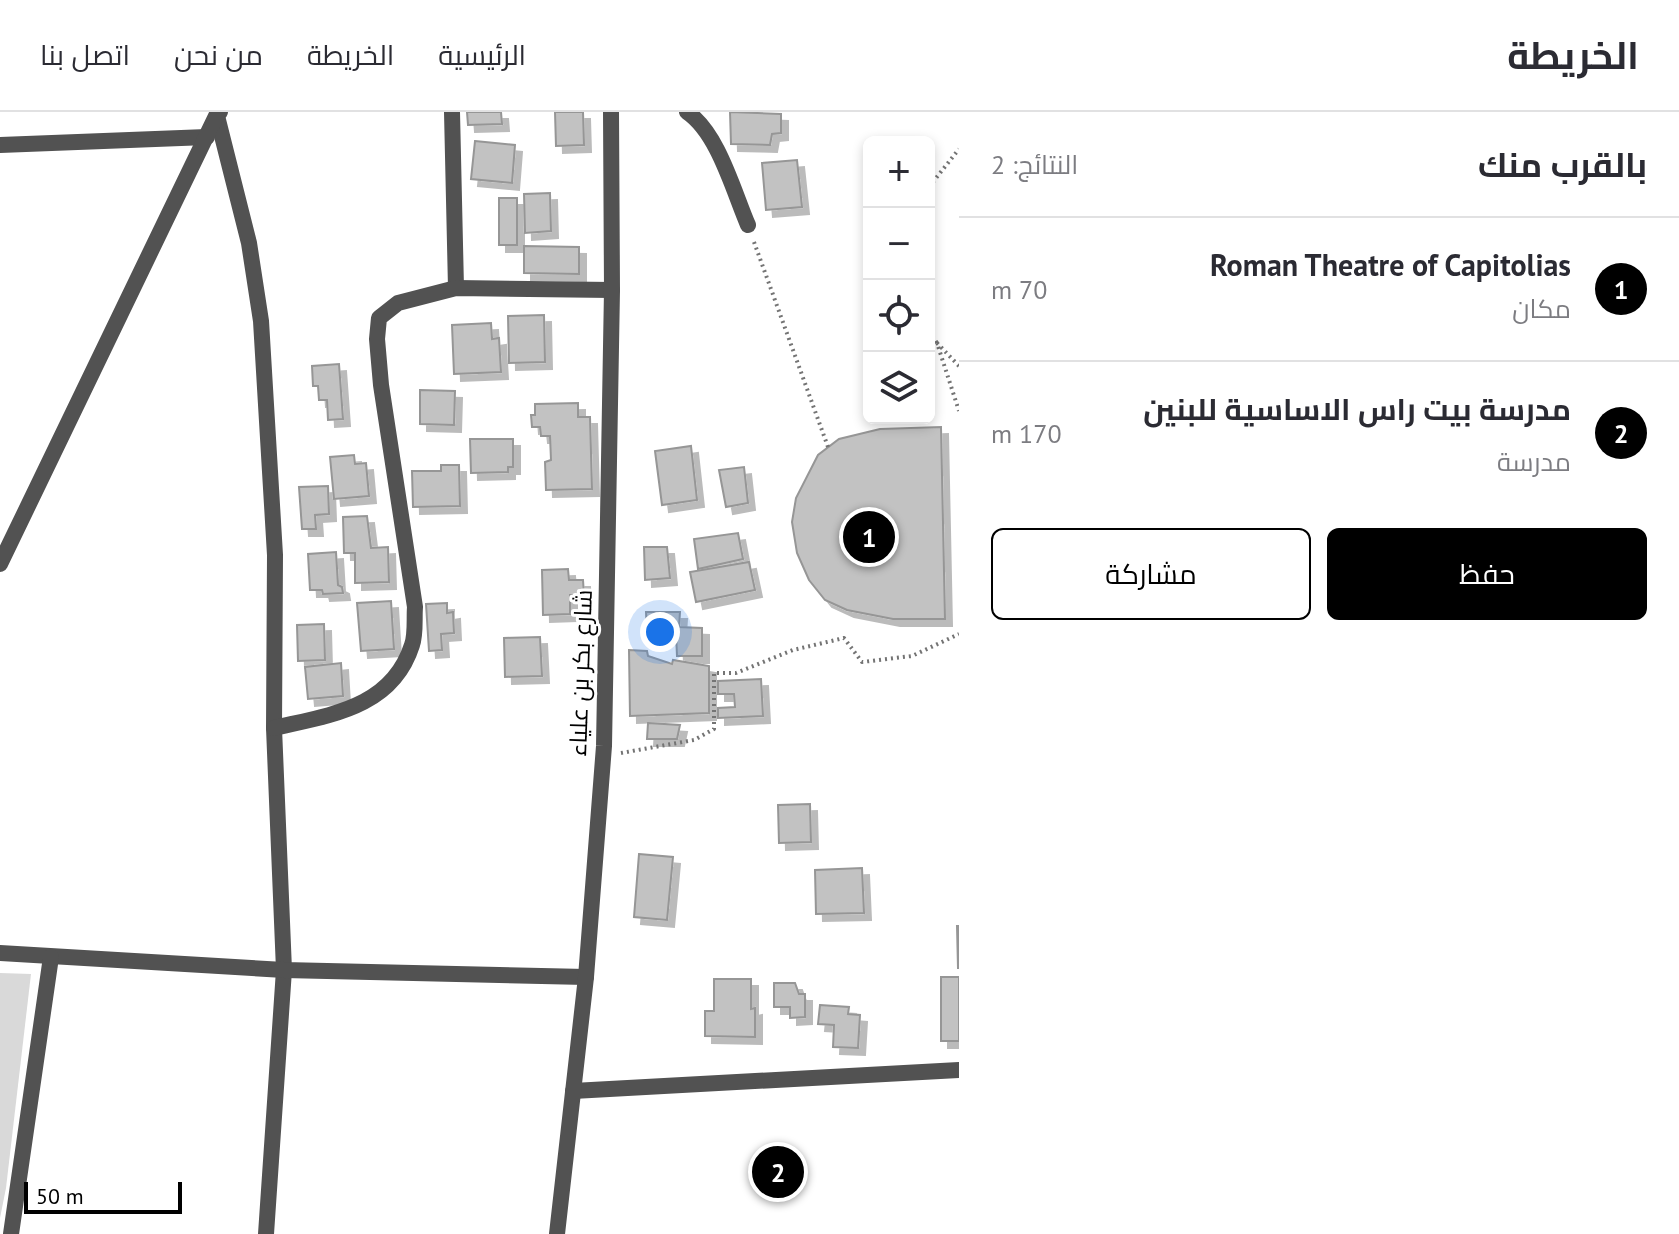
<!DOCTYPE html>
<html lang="ar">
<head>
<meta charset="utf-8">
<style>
  body { margin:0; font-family:"PT Sans",Cairo,sans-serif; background:#f7f7f7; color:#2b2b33; direction:rtl }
  .controls { position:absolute; right:24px; top:24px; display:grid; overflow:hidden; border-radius:12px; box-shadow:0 4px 12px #0003 }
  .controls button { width:72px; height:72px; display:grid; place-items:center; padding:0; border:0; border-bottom:2px solid #e1e1e2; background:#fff; color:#2b2b33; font:40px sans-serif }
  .scale { position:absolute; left:24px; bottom:20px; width:158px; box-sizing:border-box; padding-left:8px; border:4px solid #000; border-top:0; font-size:22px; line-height:28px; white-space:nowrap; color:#000; -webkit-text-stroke:6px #fff; paint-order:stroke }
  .you { position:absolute; left:660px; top:520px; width:28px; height:28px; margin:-20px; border:6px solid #fff; border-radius:50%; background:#1a73e8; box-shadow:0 0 0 12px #1a73e833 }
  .badge { display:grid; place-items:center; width:52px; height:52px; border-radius:50%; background:#000; color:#fff; font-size:26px; font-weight:700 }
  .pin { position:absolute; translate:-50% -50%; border:4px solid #fff; box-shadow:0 2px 8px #0006 }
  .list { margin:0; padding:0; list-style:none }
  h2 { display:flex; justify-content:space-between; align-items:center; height:104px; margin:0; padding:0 32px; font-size:34px }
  h2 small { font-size:26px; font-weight:400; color:#7c7c81 }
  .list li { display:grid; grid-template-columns:52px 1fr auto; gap:24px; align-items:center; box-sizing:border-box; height:144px; padding:0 32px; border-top:2px solid #e1e1e2 }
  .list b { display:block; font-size:30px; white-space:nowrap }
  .list p { margin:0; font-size:26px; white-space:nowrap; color:#7c7c81 }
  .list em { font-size:26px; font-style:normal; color:#7c7c81 }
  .actions { display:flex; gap:16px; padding:24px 32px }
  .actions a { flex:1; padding:18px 0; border:2px solid #000; border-radius:12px; text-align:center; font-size:28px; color:#000 }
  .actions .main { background:#000; color:#fff }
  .icon { flex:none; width:44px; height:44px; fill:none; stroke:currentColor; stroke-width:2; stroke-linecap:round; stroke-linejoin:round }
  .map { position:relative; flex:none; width:959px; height:1122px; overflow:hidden; direction:ltr }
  header { display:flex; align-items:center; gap:48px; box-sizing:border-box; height:112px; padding:0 40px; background:#fff; border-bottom:2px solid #e1e1e2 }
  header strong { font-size:38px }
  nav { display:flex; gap:44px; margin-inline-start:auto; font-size:28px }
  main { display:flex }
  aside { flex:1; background:#fff }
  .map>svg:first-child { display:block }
  .green { fill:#d9d9d9 }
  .building { fill:#c2c2c2; stroke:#969696; stroke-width:2; filter:url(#shadow) }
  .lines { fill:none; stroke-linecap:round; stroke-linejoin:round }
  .path { stroke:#747474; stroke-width:4; stroke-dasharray:2 4; stroke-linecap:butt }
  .minor { stroke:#525252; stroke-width:16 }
  .tertiary { stroke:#525252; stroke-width:16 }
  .labels { text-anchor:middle; stroke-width:6; stroke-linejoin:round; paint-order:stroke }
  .street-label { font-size:24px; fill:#000; stroke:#fff }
</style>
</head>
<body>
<header>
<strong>الخريطة</strong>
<nav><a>الرئيسية</a><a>الخريطة</a><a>من نحن</a><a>اتصل بنا</a></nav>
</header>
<main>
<aside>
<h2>بالقرب منك<small>النتائج: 2</small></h2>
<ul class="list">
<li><span class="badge">1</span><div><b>Roman Theatre of Capitolias</b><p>مكان</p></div><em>70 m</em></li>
<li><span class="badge">2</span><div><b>مدرسة بيت راس الاساسية للبنين</b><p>مدرسة</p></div><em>170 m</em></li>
</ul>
<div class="actions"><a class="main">حفظ</a><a>مشاركة</a></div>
</aside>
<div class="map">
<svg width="959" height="1122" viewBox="0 0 959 1122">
  <defs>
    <filter id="shadow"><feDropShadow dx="7" dy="7" stdDeviation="0" flood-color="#0004"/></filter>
  </defs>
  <rect width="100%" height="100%" fill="#fff"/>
  <!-- green -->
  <path class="green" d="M0 861 31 862 6 1076 0 1106Z"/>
  <!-- building -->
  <g class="building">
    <path d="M467 0H501L502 12 468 13Z"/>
    <path d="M555 0H583L584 33 556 34Z"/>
    <path d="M730 0 781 2V21L772 22 770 33 731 32Z"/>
    <path d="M475 29 515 33 512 71 471 67Z"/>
    <path d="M797 48 802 95 766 98 762 51Z"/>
    <path d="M550 81 551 119 525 121 524 82Z"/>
    <rect x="499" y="86" width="18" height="47"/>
    <path d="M524 134 579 135V162L524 161Z"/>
    <path d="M544 203 545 250 509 251 508 204Z"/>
    <path d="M491 211 492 227 499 226 501 260 454 262 452 213Z"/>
    <path d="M339 252 343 307 328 308 327 288H319L318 274H313L312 254Z"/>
    <path d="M420 278 455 279 454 313 420 312Z"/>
    <path d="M578 291V305H590L592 377 546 378 545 350 551 348 550 324H541L540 315H532L531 303H535V292Z"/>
    <path d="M941 315 945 507H893L847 498 825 488 809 468 797 441 792 410 796 386 818 343 839 327 880 317Z"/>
    <path d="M470 327H513V355H508V360L471 361Z"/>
    <path d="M691 334 697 388 662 393 655 339Z"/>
    <path d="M354 343 355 352 366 351 369 384 334 387 330 345Z"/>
    <path d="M441 353H459L460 394 413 395 412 359H441Z"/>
    <path d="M744 355 748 391 726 395 719 358Z"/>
    <path d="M328 374 329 402 315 403 316 417H302L299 375Z"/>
    <path d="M367 404 371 436 388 435 389 470 355 471V441H344L343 405Z"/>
    <path d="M738 421 743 447 698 457 694 427Z"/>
    <path d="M644 435H667L670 466 645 468Z"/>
    <path d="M336 440 338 473 342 475 343 481 323 482 322 478H310L308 442Z"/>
    <path d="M749 450 755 478 696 490 690 460Z"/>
    <path d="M568 457 569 468H583L584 483H570V502L543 503 542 458Z"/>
    <path d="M391 489 394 537 361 539 357 491Z"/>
    <path d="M447 491V501L453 500 454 521 441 522 442 538 429 539 426 492Z"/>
    <path d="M646 500H680L679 515 702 516V544H677L676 521H647Z"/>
    <path d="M324 512 325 548 298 549 297 513Z"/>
    <path d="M540 525 542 564 505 565 504 526Z"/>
    <path d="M629 538 647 539 648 544 672 552 673 548 709 554V601L630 604Z"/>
    <path d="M341 551 343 584 308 587 305 555Z"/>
    <path d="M761 567 763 604 718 606V596L735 595 734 582H718V569Z"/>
    <path d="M648 611 680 613 677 627H647Z"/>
    <path d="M810 692 811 730 779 731 778 693Z"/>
    <path d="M639 742 673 745 667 808 634 805Z"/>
    <path d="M862 756 864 801 816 802 815 758Z"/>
    <path d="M957 814H959V856H958Z"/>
    <rect x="941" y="865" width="18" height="64"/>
    <path d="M714 867H751V897L755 896V925L705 924V899H714Z"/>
    <path d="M774 871H795L799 882H805V905L790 906V895H774Z"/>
    <path d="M820 893 849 895 848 902 860 903 858 936 833 935 834 913 818 912Z"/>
  </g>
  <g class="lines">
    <!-- path -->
    <g class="path">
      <path d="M929 75 959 37"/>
      <path d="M754 130 828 335"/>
      <path d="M929 219 937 231"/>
      <path d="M959 254 937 231 959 299"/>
      <path d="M621 641 694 628 714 617V561H736L793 538 844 526 862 550 912 544 959 522"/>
    </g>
    <!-- minor -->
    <g class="minor">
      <path d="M220 0 217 4 249 131 261 209 275 443 274 616 284 858 266 1122"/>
      <path d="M452 0 456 176"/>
      <path d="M687 0C718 21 733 78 748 113"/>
      <path d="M0 33 207 25"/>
      <path d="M0 452 217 2"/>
      <path d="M274 616C330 603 392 596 412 533 416 522 414 507 415 495L381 273 377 227 379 206 398 191 456 176 612 178"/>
      <path d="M0 841 284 858 586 865"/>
      <path d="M573 979 959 958"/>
      <path d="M11 1122 51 845"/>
    </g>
    <!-- tertiary -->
    <path class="tertiary" d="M557 1122 586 865 604 634 612 178 611 0"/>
  </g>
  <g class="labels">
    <!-- street labels -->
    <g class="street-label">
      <text transform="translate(581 561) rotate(-88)" y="8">شارع بكر بن علياء</text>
    </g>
  </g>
</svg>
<div class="controls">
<button>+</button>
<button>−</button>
<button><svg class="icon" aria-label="locate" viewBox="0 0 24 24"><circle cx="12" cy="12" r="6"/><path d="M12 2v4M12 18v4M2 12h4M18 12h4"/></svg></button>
<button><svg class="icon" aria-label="layers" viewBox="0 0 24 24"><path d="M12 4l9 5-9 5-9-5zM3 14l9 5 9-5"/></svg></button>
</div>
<div class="scale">50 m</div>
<div class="you"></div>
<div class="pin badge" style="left:869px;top:425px">1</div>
<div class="pin badge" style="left:778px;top:1060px">2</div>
</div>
</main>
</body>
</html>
